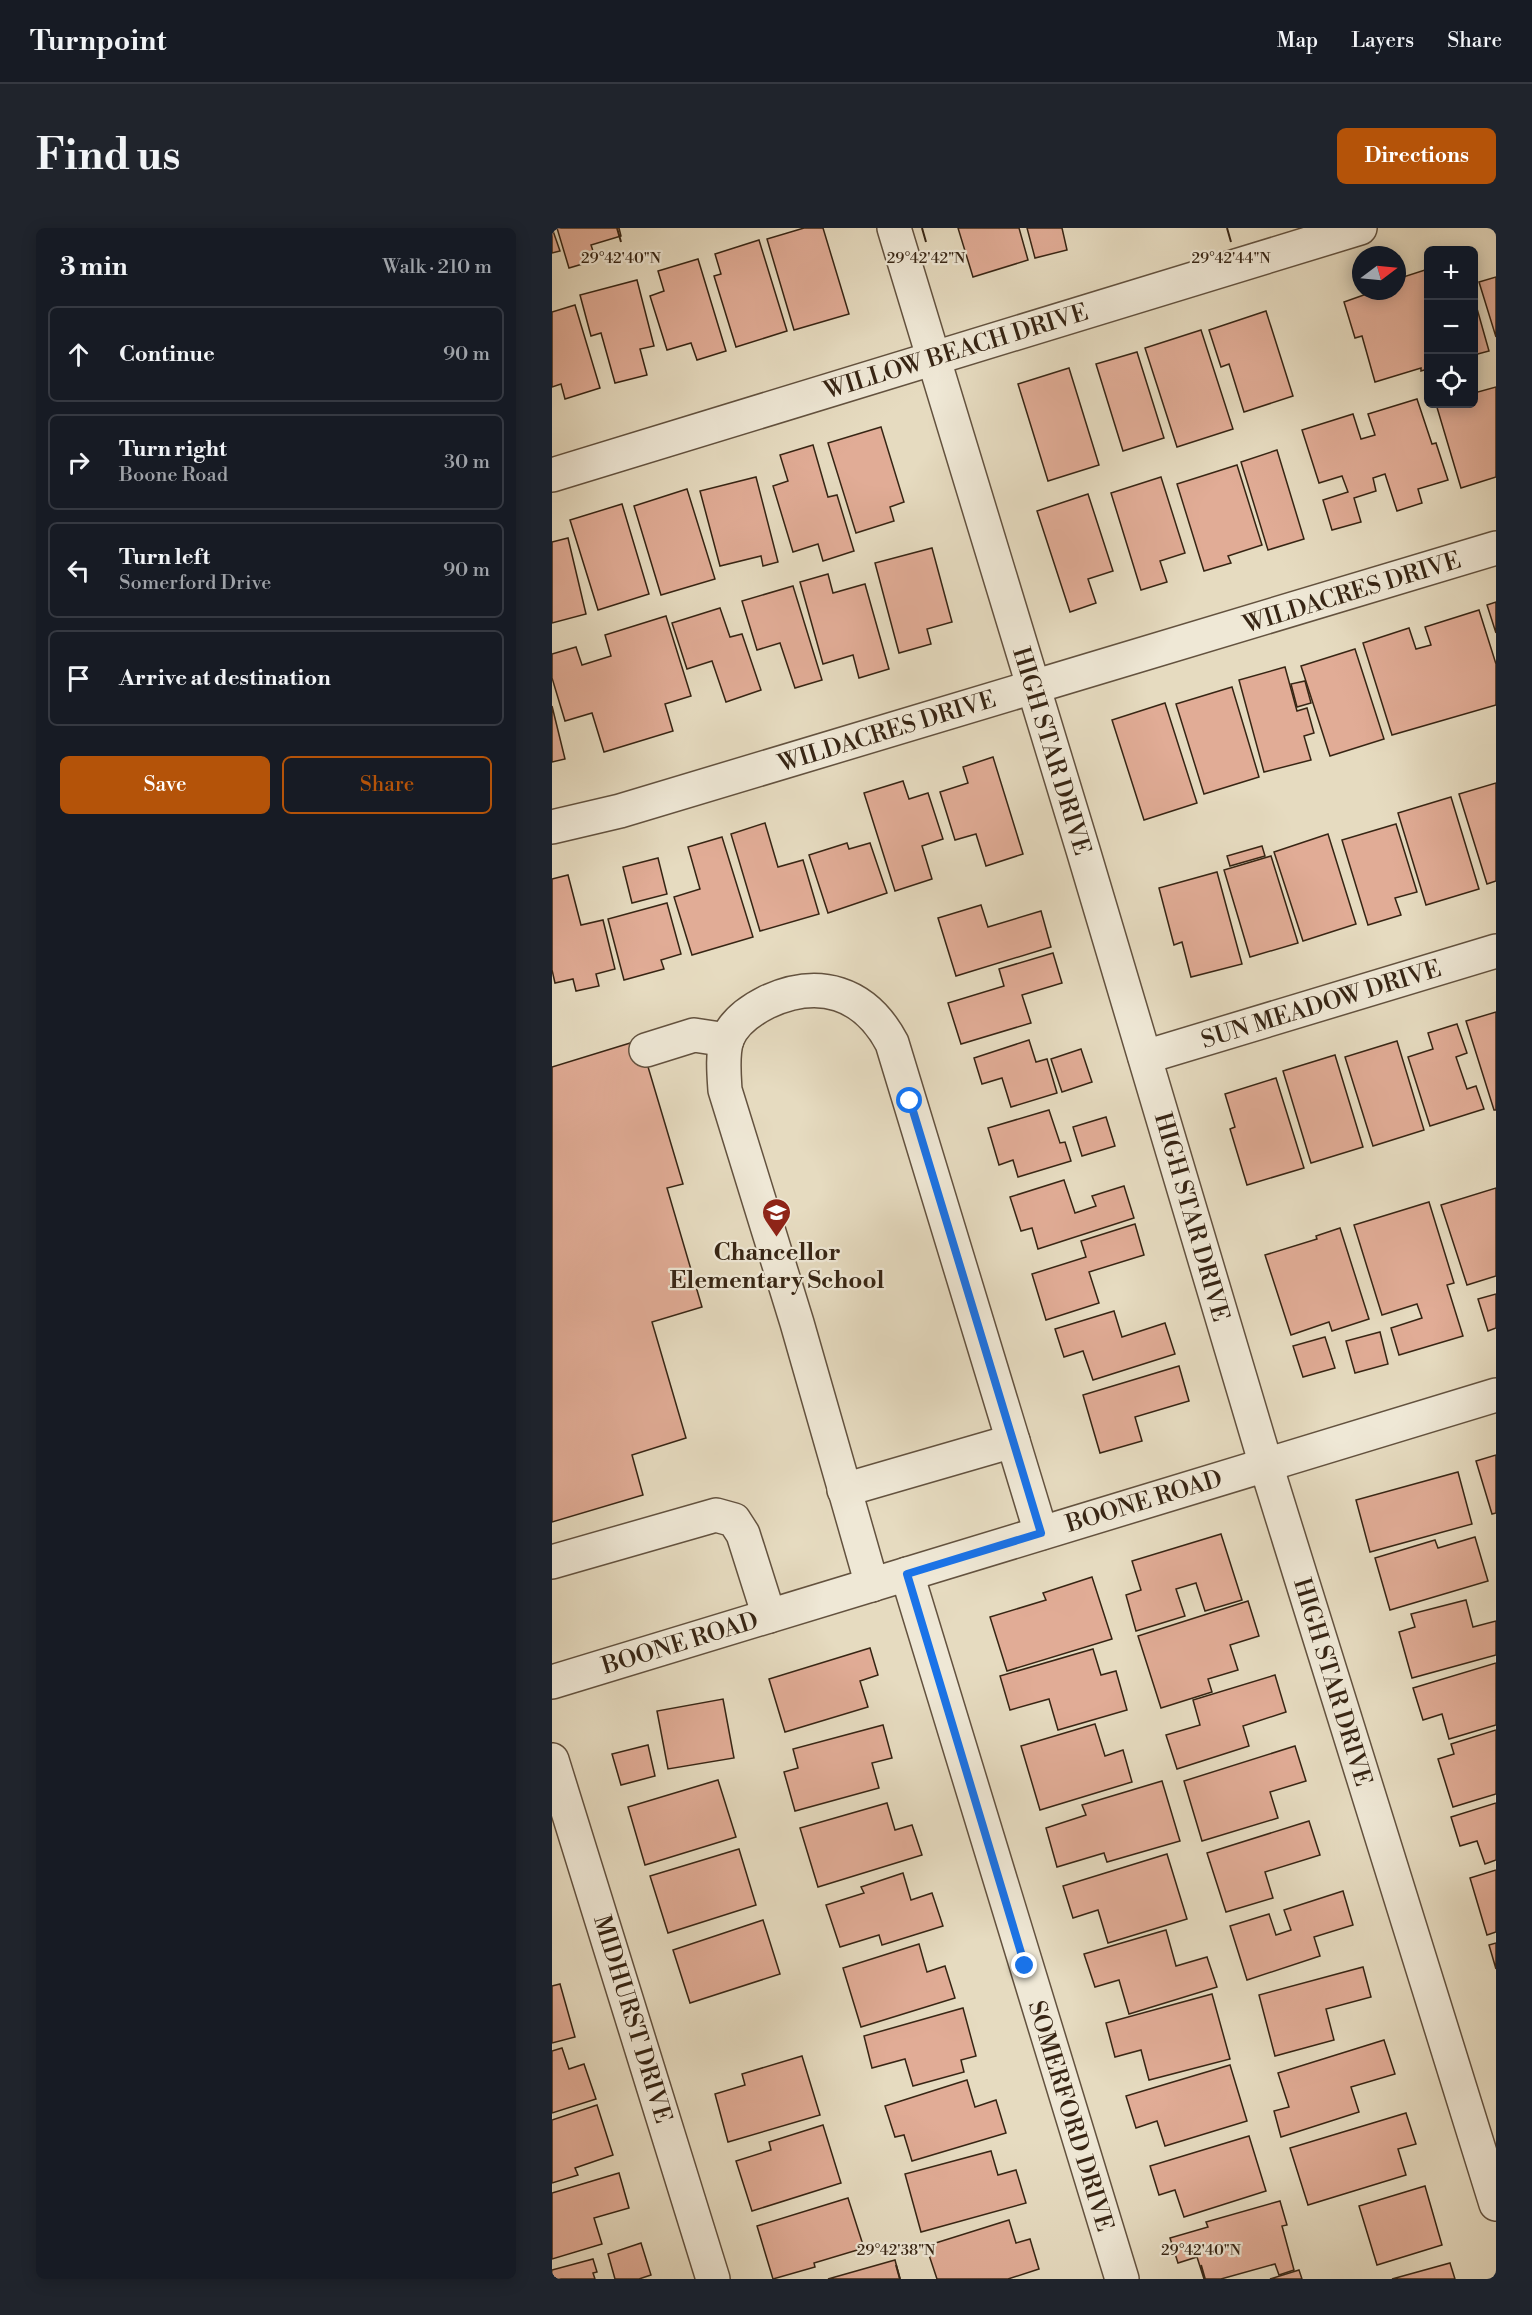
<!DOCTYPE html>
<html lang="en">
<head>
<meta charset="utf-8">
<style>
  body { margin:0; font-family:"Libre Bodoni",serif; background:#20242c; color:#f1f3f6 }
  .controls { position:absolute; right:18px; top:18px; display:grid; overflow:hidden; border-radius:9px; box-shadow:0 3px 15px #0003 }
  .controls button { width:54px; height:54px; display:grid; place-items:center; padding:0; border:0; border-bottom:2px solid #363941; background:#171b24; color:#f1f3f6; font:30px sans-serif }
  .compass { position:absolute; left:800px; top:18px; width:54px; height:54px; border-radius:50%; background:#171b24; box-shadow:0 3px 15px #0003; rotate:74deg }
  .stop { position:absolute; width:18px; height:18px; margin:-14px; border:4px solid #1a73e8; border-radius:50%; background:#fff }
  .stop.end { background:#1a73e8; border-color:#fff; box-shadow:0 2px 6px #0008 }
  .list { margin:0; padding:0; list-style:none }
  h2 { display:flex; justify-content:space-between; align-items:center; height:78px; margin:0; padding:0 24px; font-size:26px }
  h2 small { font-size:20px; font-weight:400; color:#9ea1a6 }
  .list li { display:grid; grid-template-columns:39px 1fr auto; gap:18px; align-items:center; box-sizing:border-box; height:96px; margin:0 12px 12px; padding:0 12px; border:2px solid #363941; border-radius:9px }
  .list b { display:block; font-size:22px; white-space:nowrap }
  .list p { margin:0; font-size:20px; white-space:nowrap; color:#9ea1a6 }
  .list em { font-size:20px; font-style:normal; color:#9ea1a6 }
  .actions { display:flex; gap:12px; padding:18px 24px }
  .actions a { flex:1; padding:14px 0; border:2px solid #b45309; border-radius:9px; text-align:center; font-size:21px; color:#b45309 }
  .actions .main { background:#b45309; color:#fff }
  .icon { flex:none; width:33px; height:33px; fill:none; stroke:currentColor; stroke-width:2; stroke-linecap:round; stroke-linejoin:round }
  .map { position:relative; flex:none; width:944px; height:2051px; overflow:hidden; border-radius:9px }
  header { display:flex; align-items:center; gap:36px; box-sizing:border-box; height:84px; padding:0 30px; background:#171b24; border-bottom:2px solid #363941 }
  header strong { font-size:28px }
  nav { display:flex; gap:33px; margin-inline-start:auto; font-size:21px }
  .intro { display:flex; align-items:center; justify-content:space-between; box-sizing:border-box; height:144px; padding:0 36px }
  h1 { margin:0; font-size:42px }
  .button { padding:15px 27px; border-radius:9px; background:#b45309; color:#fff; font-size:21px; font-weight:700 }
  main { display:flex; gap:36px; padding:0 36px }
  aside { flex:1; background:#171b24; border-radius:9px; box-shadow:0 3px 15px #0003 }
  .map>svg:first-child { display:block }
  .building { fill:#e1ac96; stroke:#372514; stroke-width:1.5 }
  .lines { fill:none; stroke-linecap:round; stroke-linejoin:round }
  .minor-casing { stroke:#63523f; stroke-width:36 }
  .minor { stroke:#efe8d6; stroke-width:33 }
  .route { stroke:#1a73e8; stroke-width:8 }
  .ticks { fill:none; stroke:#372514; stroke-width:2 }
  .labels { text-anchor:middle; stroke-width:4.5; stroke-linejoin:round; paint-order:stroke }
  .street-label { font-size:24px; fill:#372514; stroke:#efe8d6 }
  .poi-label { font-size:24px; font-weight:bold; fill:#372514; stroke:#efe8d6 }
  .ticks-label { font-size:15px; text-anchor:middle; fill:#372514; stroke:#efe8d6; stroke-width:4.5; stroke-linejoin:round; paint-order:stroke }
</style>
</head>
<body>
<header>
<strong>Turnpoint</strong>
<nav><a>Map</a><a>Layers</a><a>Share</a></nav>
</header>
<div class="intro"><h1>Find us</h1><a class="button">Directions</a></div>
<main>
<aside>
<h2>3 min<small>Walk · 210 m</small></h2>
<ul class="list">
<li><svg class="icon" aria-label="ahead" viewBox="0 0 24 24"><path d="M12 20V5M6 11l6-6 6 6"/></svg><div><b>Continue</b></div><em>90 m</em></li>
<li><svg class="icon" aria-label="right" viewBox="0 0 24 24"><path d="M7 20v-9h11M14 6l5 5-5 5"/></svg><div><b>Turn right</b><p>Boone Road</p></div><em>30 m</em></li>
<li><svg class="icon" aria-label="left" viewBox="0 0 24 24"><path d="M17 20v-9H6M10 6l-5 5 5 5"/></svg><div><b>Turn left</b><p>Somerford Drive</p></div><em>90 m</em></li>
<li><svg class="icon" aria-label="arrive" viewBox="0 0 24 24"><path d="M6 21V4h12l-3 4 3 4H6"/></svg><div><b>Arrive at destination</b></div></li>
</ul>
<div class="actions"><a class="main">Save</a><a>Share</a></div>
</aside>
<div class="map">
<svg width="944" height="2051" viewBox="0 0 944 2051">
  <rect width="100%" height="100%" fill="#e6dbc0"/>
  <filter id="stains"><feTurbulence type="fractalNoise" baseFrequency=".00333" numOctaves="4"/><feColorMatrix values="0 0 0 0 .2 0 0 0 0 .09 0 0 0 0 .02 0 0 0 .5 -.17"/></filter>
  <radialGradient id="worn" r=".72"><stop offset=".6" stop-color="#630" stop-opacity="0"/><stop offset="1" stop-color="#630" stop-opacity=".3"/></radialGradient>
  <!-- building -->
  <g class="building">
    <path d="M0 0 8 23 0 25Z"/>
    <path d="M5 0H67L69 8 39 17 44 32 17 40Z"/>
    <path d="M252 0H271L297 86 242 102 215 11Z"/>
    <path d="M406 0H467L476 32 421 49Z"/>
    <path d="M475 0H510L515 22 483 30Z"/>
    <path d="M207 12 235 103 184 119 162 48 169 46 163 26Z"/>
    <path d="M146 31 174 123 145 132 139 115 115 122 98 68 112 63 106 43Z"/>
    <path d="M876 41V141L869 143V140L823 154 810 108 803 110 792 74 823 63H845V51Z"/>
    <path d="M944 49V109L927 54Z"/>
    <path d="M85 52 102 118 88 121 95 147 63 155 49 105 39 108 28 67Z"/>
    <path d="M922 70 937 123 922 127Z"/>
    <path d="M23 77 48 160 13 171 9 156 0 159V84Z"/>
    <path d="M714 83 741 168 692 184 677 136 669 139 657 102Z"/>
    <path d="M649 102 681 201 625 219 593 120Z"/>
    <path d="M585 124 612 210 571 223 544 136Z"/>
    <path d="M517 140 547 237 496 253 466 156Z"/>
    <path d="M944 159V249L909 260 884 176H922V165Z"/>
    <path d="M865 171 880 216 884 215 896 252 866 261 870 275 845 283 833 246 821 250 824 263 802 270 809 294 780 302 771 272 796 264 790 248 767 255 750 202 801 186 809 211 823 207 816 186Z"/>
    <path d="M329 199 352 274 338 279 342 293 304 305 276 215Z"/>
    <path d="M261 217 276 269 285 267 302 323 271 333 266 316 241 324 221 258 236 253 228 227Z"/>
    <path d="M725 222 752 311 716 322 689 234Z"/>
    <path d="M685 237 710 317 676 328 679 335 652 343 625 256Z"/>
    <path d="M204 249 226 334 211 338 209 328 168 338 148 263Z"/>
    <path d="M609 249 633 325 608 333 615 354 589 362 559 265Z"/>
    <path d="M135 261 163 351 109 367 82 278Z"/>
    <path d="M536 266 561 343 536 351 544 375 518 384 485 283Z"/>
    <path d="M70 276 97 366 46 382 18 292Z"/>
    <path d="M16 310 34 386 0 395V314Z"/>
    <path d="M380 320 400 394 375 401 379 416 347 425 323 335Z"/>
    <path d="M276 346 281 365 313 356 337 441 307 450 301 427 271 436 248 354Z"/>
    <path d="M241 358 270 452 243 460 228 415 205 422 190 373Z"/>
    <path d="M944 374V405L935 377Z"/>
    <path d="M168 380 178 409 190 406 209 462 174 474 160 433 135 441 120 395Z"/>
    <path d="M927 382 944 436V477L840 507 811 415 857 400 864 421 879 417 873 399Z"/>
    <path d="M114 388 139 468 113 476 121 503 52 524 40 485 13 493 0 450V426L24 419 30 437 59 428 53 407Z"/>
    <path d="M803 421 832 511 778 528 749 438Z"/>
    <path d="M733 439 745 483 755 480 762 505 752 508 759 532 712 544 687 452Z"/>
    <path d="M753 453 759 475 745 479 739 456Z"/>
    <path d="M680 459 707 549 652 566 624 476Z"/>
    <path d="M613 475 645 575 592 592 560 492Z"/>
    <path d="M0 478 13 531 0 534Z"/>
    <path d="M441 529 471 626 434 638 424 606 403 612 388 564 416 555 411 539Z"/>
    <path d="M351 553 357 571 376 565 391 611 370 618 380 651 343 663 312 565Z"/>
    <path d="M944 555V653L935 656 907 566Z"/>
    <path d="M899 569 927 661 874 677 846 585Z"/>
    <path d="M213 595 226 639 251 632 267 686 208 703 179 606Z"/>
    <path d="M844 596 865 664 843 670 849 687 816 697 790 612Z"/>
    <path d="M776 606 804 696 751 713 722 624Z"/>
    <path d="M170 609 201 709 140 727 122 669 148 661 136 619Z"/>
    <path d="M295 615 297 621 318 615 335 665 276 685 257 627Z"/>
    <path d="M710 618 713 628 678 638 675 628Z"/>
    <path d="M719 628 746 715 698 729 672 642Z"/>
    <path d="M106 630 115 666 80 675 71 639Z"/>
    <path d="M665 644 690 736 639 749 630 714 622 717 607 660Z"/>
    <path d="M16 647 29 697 51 692 63 741 44 746 47 758 24 763 21 751 3 755 0 742V651Z"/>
    <path d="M115 675 129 726 109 732 112 741 72 752 56 691Z"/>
    <path d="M429 677 436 699 489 683 499 719 404 748 386 690Z"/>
    <path d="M501 725 510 755 470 767 479 795 409 816 396 775 452 758 447 741Z"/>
    <path d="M944 784V882H942L914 793Z"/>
    <path d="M905 796 915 825 904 829 915 861 924 858 932 881 878 898 856 829 881 821 876 805Z"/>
    <path d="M88 812 131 956 115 960 150 1079 100 1094 134 1210 80 1227 91 1267 0 1294V839Z"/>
    <path d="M477 812 484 834 495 831 505 865 459 879 450 850 430 856 422 830Z"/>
    <path d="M845 813 872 902 821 918 793 829Z"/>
    <path d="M529 821 540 854 510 864 499 831Z"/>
    <path d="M783 827 811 919 759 935 731 843Z"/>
    <path d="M724 850 752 940 695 957 678 901 683 899 673 866Z"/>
    <path d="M497 882 508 915 513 914 519 933 466 949 461 932 447 937 436 900Z"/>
    <path d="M554 889 563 918 530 928 521 899Z"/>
    <path d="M512 952 523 985 544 978 540 968 572 958 582 990 486 1021 480 1000 469 1003 458 969Z"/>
    <path d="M944 960V1048L915 1057 889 977Z"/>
    <path d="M877 974 902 1055 895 1057 911 1108 847 1127 839 1100 870 1090 865 1076 830 1087 802 997Z"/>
    <path d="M583 996 592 1027 537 1044 547 1075 494 1092 480 1046 534 1029 529 1013Z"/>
    <path d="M788 1000 817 1091 780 1103 777 1094 739 1107 713 1027 765 1011 764 1008Z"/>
    <path d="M944 1066V1100L936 1103 926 1071Z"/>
    <path d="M562 1083 570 1109 613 1095 623 1126 541 1152 531 1123 512 1129 503 1101Z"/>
    <path d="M828 1104 836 1136 803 1145 794 1113Z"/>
    <path d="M773 1109 783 1140 751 1149 741 1118Z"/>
    <path d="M627 1138 637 1173 583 1189 590 1213 548 1225 531 1167Z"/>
    <path d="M944 1227V1285L940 1286 924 1233Z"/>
    <path d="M906 1244 920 1296 818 1324 804 1272Z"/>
    <path d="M669 1306 690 1372 653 1383 644 1355 624 1361 633 1388 584 1403 574 1367 589 1362 580 1333Z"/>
    <path d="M923 1309 936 1353 838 1382 823 1330 883 1312 886 1320Z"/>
    <path d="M540 1349 560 1411 455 1443 438 1389 494 1372 491 1365Z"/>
    <path d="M914 1372 921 1399 944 1393V1427L860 1450 847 1404 863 1399 859 1386Z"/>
    <path d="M696 1373 707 1408 678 1417 686 1442 656 1451 660 1464 609 1480 586 1408Z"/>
    <path d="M318 1420 326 1447 308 1453 316 1479 233 1504 217 1451Z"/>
    <path d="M541 1421 549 1447 564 1443 575 1482 506 1502 497 1471 458 1482 448 1448Z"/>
    <path d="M944 1435V1497L897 1511 890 1486 871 1492 861 1460Z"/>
    <path d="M723 1447 734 1484 691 1498 697 1518 625 1541 614 1507 648 1497 641 1472Z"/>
    <path d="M171 1471 182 1530 116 1541 105 1483Z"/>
    <path d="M543 1496 553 1528 571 1522 580 1554 488 1582 469 1518Z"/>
    <path d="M331 1497 340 1530 320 1535 327 1560 243 1583 232 1544 246 1540 241 1521Z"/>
    <path d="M944 1502V1566L901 1579 886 1531 902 1526 899 1516Z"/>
    <path d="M96 1517 103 1548 69 1557 60 1526Z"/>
    <path d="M743 1518 754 1553 718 1564 726 1590 650 1613 632 1553Z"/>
    <path d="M166 1552 184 1609 93 1637 76 1579Z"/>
    <path d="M610 1553 628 1613 555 1634 552 1625 505 1639 494 1600 534 1587 530 1577Z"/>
    <path d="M335 1575 343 1602 360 1597 370 1627 266 1659 248 1600Z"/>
    <path d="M944 1575V1632L933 1636 925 1613 908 1618 899 1589Z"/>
    <path d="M757 1593 768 1627 713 1644 721 1670 674 1684 655 1625Z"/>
    <path d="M187 1621 204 1677 116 1705 98 1648Z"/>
    <path d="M615 1626 635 1691 556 1715 546 1682 521 1690 511 1658Z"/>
    <path d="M944 1642V1704L935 1707 918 1650Z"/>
    <path d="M351 1645 359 1672 380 1665 391 1698 330 1717 327 1707 288 1719 274 1677 312 1665 309 1659Z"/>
    <path d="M791 1663 801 1697 762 1709 768 1728 695 1752 678 1698 717 1686 724 1707 739 1702 732 1682Z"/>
    <path d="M211 1692 228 1746 138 1775 121 1722Z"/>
    <path d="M614 1702 624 1738 655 1729 665 1759 577 1786 567 1752 543 1759 532 1726Z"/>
    <path d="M944 1715V1741L937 1717Z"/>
    <path d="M367 1716 375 1744 393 1738 403 1770 309 1799 291 1740Z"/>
    <path d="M811 1739 819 1769 774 1781 782 1812 723 1828 707 1767Z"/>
    <path d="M8 1756 23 1809 0 1815V1758Z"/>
    <path d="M660 1766 678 1831 597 1852 589 1822 563 1829 554 1795Z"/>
    <path d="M411 1780 424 1828 409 1832 412 1844 361 1858 353 1831 320 1840 312 1808Z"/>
    <path d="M832 1812 843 1846 799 1859 807 1884 729 1909 722 1883 737 1879 726 1845Z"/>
    <path d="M10 1820 17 1841 32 1836 44 1871 0 1885V1823Z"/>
    <path d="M250 1828 268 1887 176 1914 163 1866 193 1857 190 1846Z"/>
    <path d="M678 1837 695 1893 613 1918 605 1893 584 1900 574 1868Z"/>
    <path d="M415 1852 423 1879 444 1872 454 1905 360 1933 352 1907 343 1909 333 1878Z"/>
    <path d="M45 1877 61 1927 23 1940 26 1947 0 1955V1892Z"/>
    <path d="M854 1885 864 1916 846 1921 854 1947 756 1977 738 1920Z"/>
    <path d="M271 1897 289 1955 200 1983 184 1933 219 1922 217 1914Z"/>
    <path d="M697 1908 714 1963 632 1989 623 1962 607 1967 598 1938Z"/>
    <path d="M439 1923 446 1947 464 1942 474 1975 369 2004 353 1946Z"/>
    <path d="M67 1945 77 1980 42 1990 50 2016 0 2031V1965Z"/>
    <path d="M873 1958 890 2017 825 2037 807 1978Z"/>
    <path d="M296 1970 312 2020 262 2035 263 2039 221 2051 205 1998Z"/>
    <path d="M728 1973 735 1997 730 1998 742 2042 727 2047 723 2036 669 2051H652L645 2029 626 2035 618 2010 656 1999 654 1994Z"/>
    <path d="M457 1992 464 2015 478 2011 487 2041 456 2051H385L374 2018Z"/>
    <path d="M89 2015 99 2047 87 2051H63L56 2026Z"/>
    <path d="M41 2031 45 2044 41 2045 43 2051H0V2042Z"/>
    <path d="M343 2032 348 2051H276Z"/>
    <path d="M898 2035 903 2051H840Z"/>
    <path d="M747 2042 750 2051H718Z"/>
  </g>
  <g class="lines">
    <defs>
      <g id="minor">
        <path d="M342 0 531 622 714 1237 944 1976"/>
        <path d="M0 247 808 0"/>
        <path d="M0 599 68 583 944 320"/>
        <path d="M94 822 142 807 175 812"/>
        <path d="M593 829 944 723"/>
        <path d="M292 1262 461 1213"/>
        <path d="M0 1334 164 1287 182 1292 191 1306 217 1388"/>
        <path d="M355 1346 570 2051"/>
        <path d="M320 1357 245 1095 173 862C172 847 170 826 175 811 182 794 199 782 215 774 267 750 313 764 340 815L489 1305"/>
        <path d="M0 1454 944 1167"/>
        <path d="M0 1532 161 2051"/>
      </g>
    </defs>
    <!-- minor casing -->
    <use href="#minor" class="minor-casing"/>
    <!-- minor -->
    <use href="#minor" class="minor"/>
  </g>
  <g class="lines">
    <!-- route -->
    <path class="route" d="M358 873 489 1305 355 1346 473 1738"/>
  </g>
  <!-- ticks -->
  <path class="ticks" d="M65 0 69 14M370 0 374 14M675 0 679 14M344 2037 348 2051M649 2037 653 2051"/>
  <!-- icons -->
  <defs>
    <symbol id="school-pin" viewBox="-11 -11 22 30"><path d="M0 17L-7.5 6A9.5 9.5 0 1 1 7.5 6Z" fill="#8f2418" stroke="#efe8d6"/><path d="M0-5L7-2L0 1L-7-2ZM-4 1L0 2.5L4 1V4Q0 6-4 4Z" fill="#fff"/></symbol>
  </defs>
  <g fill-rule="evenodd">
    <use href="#school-pin" x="208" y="968" width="33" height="45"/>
  </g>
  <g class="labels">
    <!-- street labels -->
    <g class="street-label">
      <text transform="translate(404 123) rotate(-17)" y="8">WILLOW BEACH DRIVE</text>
      <text transform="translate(800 364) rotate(-17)" y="8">WILDACRES DRIVE</text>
      <text transform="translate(335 503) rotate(-17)" y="8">WILDACRES DRIVE</text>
      <text transform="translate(500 523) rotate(73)" y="8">HIGH STAR DRIVE</text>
      <text transform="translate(769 776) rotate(-17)" y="8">SUN MEADOW DRIVE</text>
      <text transform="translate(640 989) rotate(74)" y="8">HIGH STAR DRIVE</text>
      <text transform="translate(592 1273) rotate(-17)" y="8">BOONE ROAD</text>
      <text transform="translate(128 1415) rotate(-17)" y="8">BOONE ROAD</text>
      <text transform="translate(781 1454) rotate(73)" y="8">HIGH STAR DRIVE</text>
      <text transform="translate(81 1791) rotate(73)" y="8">MIDHURST DRIVE</text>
      <text transform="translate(519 1888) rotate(73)" y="8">SOMERFORD DRIVE</text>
    </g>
    <!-- poi labels -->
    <g class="poi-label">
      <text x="225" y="1032">Chancellor<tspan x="225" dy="28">Elementary School</tspan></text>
    </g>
  </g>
  <g class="ticks-label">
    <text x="69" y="35">29°42'40"N</text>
    <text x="374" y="35">29°42'42"N</text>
    <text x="679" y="35">29°42'44"N</text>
    <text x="344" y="2027">29°42'38"N</text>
    <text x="649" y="2027">29°42'40"N</text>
  </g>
  <rect width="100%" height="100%" filter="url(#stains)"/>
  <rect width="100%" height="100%" fill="url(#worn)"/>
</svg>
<div class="controls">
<button>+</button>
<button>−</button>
<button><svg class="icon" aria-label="locate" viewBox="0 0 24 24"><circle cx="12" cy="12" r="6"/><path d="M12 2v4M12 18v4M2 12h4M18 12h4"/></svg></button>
</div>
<svg class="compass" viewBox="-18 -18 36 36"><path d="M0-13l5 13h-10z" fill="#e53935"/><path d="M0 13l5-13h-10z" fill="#9ea1a6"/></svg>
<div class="stop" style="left:358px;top:873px"></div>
<div class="stop end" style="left:473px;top:1738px"></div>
</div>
</main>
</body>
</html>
